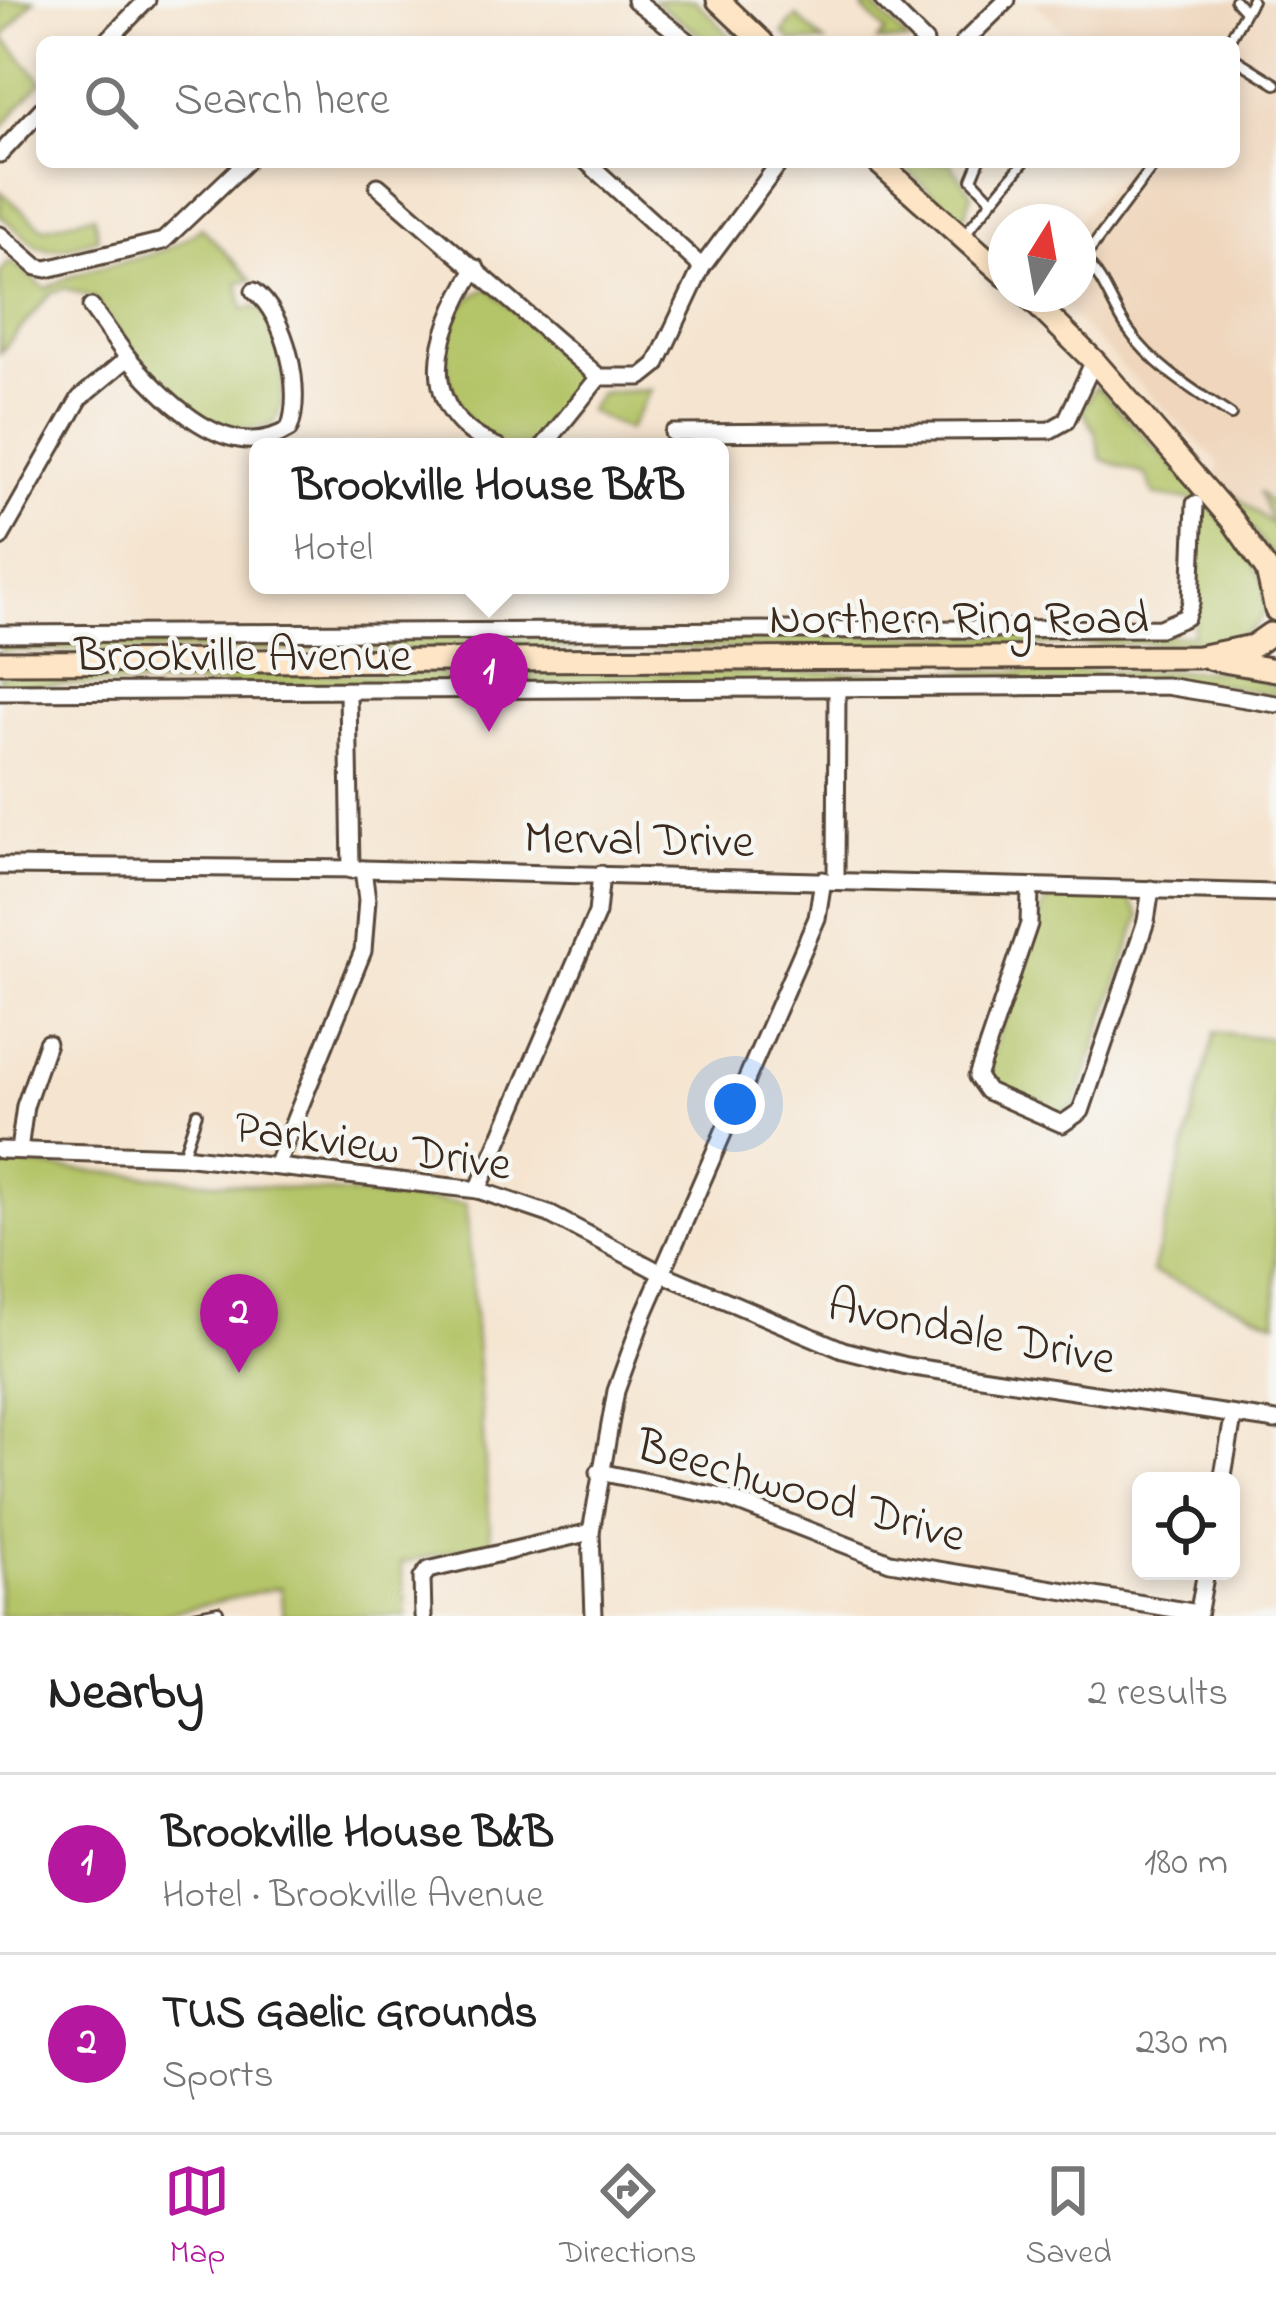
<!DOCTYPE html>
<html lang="en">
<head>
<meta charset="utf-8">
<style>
  body { margin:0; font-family:"Indie Flower",sans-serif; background:#f2f2f2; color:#222 }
  .controls { position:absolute; right:36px; bottom:36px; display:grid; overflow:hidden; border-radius:18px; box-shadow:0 6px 18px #0003 }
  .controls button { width:108px; height:108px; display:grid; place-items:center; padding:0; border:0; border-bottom:3px solid #e0e0e0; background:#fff; color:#222; font:60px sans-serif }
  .compass { position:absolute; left:988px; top:204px; width:108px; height:108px; border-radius:50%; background:#fff; box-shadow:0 6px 18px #0003; rotate:11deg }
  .you { position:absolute; left:735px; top:1104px; width:42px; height:42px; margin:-30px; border:9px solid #fff; border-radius:50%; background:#1a73e8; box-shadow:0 0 0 18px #1a73e833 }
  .badge { display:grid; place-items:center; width:78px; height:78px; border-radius:50%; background:#b5179e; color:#fff; font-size:39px; font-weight:700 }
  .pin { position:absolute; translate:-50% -99px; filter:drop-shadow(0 3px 6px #0008) }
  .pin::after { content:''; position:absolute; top:63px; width:42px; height:36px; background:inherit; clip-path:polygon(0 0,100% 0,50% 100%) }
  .popup { position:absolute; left:249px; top:438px; width:480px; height:156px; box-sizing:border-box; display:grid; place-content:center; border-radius:18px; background:#fff; filter:drop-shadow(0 3px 9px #0005); font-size:39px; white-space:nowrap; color:#767676 }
  .popup b { font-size:45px; color:#222 }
  .popup::after { content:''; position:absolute; left:50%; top:100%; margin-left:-24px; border:24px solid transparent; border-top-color:#fff }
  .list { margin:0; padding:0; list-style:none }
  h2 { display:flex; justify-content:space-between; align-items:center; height:156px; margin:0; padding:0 48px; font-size:51px }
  h2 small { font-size:39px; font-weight:400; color:#767676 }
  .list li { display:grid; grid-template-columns:78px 1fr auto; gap:36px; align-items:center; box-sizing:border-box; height:180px; padding:0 48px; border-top:3px solid #e0e0e0 }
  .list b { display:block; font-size:45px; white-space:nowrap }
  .list p { margin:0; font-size:39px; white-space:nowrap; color:#767676 }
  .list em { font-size:39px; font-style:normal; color:#767676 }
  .icon { flex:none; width:66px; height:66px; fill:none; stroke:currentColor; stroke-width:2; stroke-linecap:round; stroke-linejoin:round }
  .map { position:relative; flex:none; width:1276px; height:1616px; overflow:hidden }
  .search { position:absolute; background:#fff; box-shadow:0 6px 18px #0003; left:36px; right:36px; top:36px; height:132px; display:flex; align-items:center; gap:30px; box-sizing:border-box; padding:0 42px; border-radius:18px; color:#767676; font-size:45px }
  .sheet { height:516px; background:#fff }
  nav { display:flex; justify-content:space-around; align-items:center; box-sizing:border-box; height:168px; border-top:3px solid #e0e0e0; background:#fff; font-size:33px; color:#767676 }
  nav a { display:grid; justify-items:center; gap:6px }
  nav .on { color:#b5179e }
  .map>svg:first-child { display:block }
  .built { fill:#efd6bc }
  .green { fill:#b4c467; stroke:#787742; stroke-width:3 }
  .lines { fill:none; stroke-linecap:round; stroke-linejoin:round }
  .lane-casing { stroke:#574639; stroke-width:14 }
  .street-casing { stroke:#574639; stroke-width:21 }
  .secondary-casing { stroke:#574639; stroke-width:27 }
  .lane { stroke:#fff; stroke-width:8 }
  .street { stroke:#fff; stroke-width:15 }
  .secondary { stroke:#fde5c5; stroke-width:21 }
  .labels { text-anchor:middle; stroke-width:9; stroke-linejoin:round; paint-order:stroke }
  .street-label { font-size:48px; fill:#3b2a1e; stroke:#f6f6f2 }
</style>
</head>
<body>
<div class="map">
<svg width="1276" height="1616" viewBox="0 0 1276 1616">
  <rect width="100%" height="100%" fill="#f6f6f2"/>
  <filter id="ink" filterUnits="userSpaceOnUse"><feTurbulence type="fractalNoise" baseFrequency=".00833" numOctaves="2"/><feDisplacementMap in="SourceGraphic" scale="24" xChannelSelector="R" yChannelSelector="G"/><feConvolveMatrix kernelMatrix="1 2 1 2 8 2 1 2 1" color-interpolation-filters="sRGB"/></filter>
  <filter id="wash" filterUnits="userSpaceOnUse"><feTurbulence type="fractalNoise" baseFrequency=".004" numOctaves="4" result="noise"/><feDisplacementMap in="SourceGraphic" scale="48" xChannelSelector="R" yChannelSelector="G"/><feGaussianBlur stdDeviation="2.7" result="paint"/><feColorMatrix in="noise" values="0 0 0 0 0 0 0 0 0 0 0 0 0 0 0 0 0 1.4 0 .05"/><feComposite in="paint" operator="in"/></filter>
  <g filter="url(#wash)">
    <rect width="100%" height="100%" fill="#f5e4cf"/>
    <!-- built -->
    <path class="built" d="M1033 0H1276V508L1263 495 1273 526 1214 480 1219 463 1050 294H1078L1076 222 1131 162H1234V42H1076Z"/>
    <!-- green -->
    <g class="green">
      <path d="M0 0H34L3 37 42 81 0 129Z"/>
      <path d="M653 0H695L737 42H709Z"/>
      <path d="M870 3 909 42 877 41 886 32 863 9Z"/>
      <path d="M797 16 824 42H792L783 32Z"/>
      <path d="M898 162H950L972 194 965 215 958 217Z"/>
      <path d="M0 191 43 228 94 215 98 238C39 257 46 254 0 215Z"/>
      <path d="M201 227 252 280 238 282 243 309 256 307C282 320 292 404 272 425 188 447 136 353 93 298L65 288 52 292 0 353V272L11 261 46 289C95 257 158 267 201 227Z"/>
      <path d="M489 288 584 378C573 398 564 428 544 439 465 484 400 321 489 288Z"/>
      <path d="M1096 386C1132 425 1262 548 1266 594 1268 625 1245 636 1220 643L595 649V637L1193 635 1203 502 1154 495 1146 475 1101 459 1095 431 1082 410Z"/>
      <path d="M651 390 628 430 588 411 601 393Z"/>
      <path d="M1214 480 1273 525 1259 492 1276 508V561Z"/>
      <path d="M0 634 575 638 577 649 0 651Z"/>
      <path d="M1228 671 1276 687V695L1213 683 0 685V675Z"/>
      <path d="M1055 896 1128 897 1140 916 1076 1104 1057 1115 996 1090 984 1076 1043 906Z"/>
      <path d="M1215 1032 1276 1039V1322L1152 1272Z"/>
      <path d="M0 1163 466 1204 491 1542 401 1563 407 1616H283L280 1587 156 1616H0Z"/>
    </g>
  </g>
  <g filter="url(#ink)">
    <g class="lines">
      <defs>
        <g id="lane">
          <path d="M1235 0 1245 11"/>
          <path d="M1228 42 1252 0"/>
          <path d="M1234 58 1276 84"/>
          <path d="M979 162 972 179 990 198"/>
          <path d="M964 235 1024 162"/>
          <path d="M1084 259C1106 281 1111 306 1129 331 1154 367 1195 391 1231 415"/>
          <path d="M1078 266 1156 162"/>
          <path d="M183 1155 197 1113"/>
          <path d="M193 1616 218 1611 219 1616"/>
        </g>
        <g id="street">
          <path d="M635 0 689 42"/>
          <path d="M883 0 925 42"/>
          <path d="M106 42 147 0"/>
          <path d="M964 42 1007 0"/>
          <path d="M0 154 42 109"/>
          <path d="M587 162 702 267"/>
          <path d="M378 186 599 377H641L656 365 702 267 780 162"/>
          <path d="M0 235 37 267 47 269 163 241 246 162"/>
          <path d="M476 268C437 330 410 411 498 447"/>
          <path d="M91 307 128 358"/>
          <path d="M673 433 1050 430 1066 421 1094 361"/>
          <path d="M543 447 599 377"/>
          <path d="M0 538 80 398 128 358C164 399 228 467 289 429 304 392 286 315 254 291"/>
          <path d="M0 634 1160 628 1186 617 1191 603 1195 504"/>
          <path d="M0 692 1166 686 1276 704"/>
          <path d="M348 693 351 870"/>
          <path d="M0 866 363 869 1276 893"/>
          <path d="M836 880 837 690"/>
          <path d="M1030 889 1029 924 977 1077 987 1091 1062 1124 1081 1111 1146 921 1151 889"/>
          <path d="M0 1150 183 1156 478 1190 549 1214 663 1274 843 1350 907 1366 1276 1421"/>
          <path d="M19 1150 25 1106 47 1043"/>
          <path d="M276 1166 363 951 367 900 363 869"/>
          <path d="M478 1190 597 913 601 874"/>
          <path d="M599 1472 723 1497 890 1562 1198 1613"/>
          <path d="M1222 1481 1233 1418"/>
          <path d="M423 1616 422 1578 428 1570 591 1532"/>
          <path d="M594 1616 591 1532 616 1391 644 1314 817 918 823 880"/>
          <path d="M1198 1616 1206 1571"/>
        </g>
        <g id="secondary">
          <path d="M718 0 762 42"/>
          <path d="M878 162 1006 276"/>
          <path d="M1026 294 1094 361 1233 521 1267 570 1276 610"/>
          <path d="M1211 659 1276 670"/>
          <path d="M0 662 1198 657 1253 646 1270 634"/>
        </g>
      </defs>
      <!-- lane casing -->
      <use href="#lane" class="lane-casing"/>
      <!-- street casing -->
      <use href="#street" class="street-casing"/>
      <!-- secondary casing -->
      <use href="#secondary" class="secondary-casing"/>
      <!-- lane -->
      <use href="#lane" class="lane"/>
      <!-- street -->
      <use href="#street" class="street"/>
      <!-- secondary -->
      <use href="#secondary" class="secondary"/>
    </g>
  </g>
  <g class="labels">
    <!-- street labels -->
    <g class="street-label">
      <text x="959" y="633">Northern Ring Road</text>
      <text x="243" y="670">Brookville Avenue</text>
      <text transform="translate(639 837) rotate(1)" y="17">Merval Drive</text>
      <text transform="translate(373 1143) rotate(8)" y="17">Parkview Drive</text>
      <text transform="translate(972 1329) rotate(11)" y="17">Avondale Drive</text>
      <text transform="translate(802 1488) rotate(16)" y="17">Beechwood Drive</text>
    </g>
  </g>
</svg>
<div class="controls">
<button><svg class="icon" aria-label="locate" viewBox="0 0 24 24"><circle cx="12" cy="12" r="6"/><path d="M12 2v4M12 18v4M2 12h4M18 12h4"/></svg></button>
</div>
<svg class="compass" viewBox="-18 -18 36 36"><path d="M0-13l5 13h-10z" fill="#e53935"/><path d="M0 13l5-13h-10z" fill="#767676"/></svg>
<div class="you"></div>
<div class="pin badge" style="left:489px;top:732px">1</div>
<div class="popup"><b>Brookville House B&amp;B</b>Hotel</div>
<div class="pin badge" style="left:239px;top:1373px">2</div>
<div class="search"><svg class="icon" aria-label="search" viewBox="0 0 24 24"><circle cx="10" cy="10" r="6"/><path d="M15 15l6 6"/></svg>Search here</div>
</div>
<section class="sheet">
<h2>Nearby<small>2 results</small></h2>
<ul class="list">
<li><span class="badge">1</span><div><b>Brookville House B&amp;B</b><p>Hotel · Brookville Avenue</p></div><em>180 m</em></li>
<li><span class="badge">2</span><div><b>TUS Gaelic Grounds</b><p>Sports</p></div><em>230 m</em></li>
</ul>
</section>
<nav>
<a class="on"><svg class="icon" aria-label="map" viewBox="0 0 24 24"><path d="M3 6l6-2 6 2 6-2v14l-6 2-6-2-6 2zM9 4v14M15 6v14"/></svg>Map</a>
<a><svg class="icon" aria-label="directions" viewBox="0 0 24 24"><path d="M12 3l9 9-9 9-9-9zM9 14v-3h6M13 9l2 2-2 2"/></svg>Directions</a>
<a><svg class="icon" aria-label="saved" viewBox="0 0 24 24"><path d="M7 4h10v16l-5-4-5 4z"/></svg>Saved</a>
</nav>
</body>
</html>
